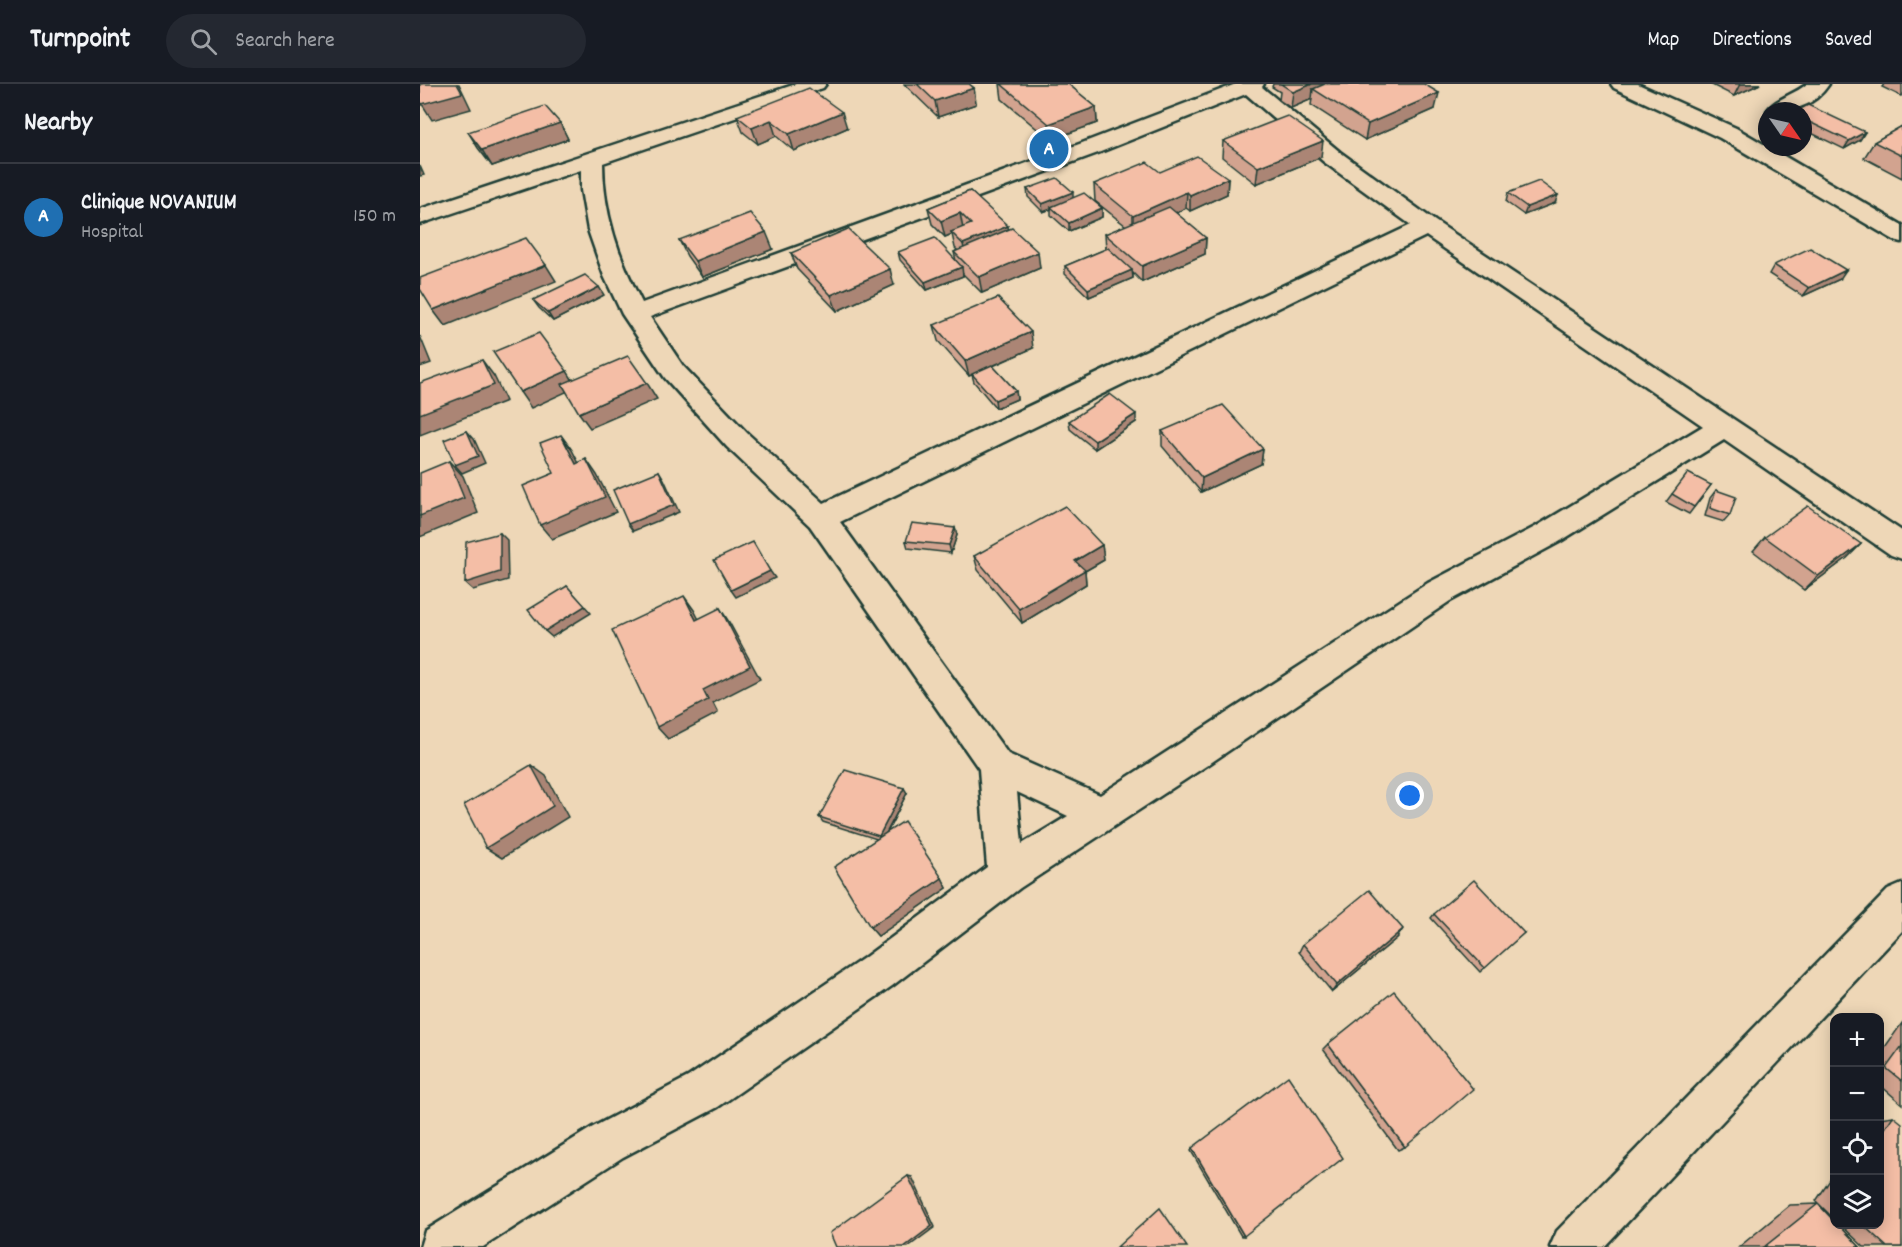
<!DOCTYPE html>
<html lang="en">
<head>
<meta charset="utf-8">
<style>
  body { margin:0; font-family:Dekko,sans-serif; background:#242831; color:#f1f3f6 }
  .controls { position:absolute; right:18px; bottom:18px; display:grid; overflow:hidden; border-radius:12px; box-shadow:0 3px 15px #0003 }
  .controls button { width:54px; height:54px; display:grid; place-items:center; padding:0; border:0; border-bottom:2px solid #363941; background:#171b24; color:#f1f3f6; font:30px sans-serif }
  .compass { position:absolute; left:1338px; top:18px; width:54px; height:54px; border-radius:50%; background:#171b24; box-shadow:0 3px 15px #0003; rotate:124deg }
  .you { position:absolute; left:990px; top:712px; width:21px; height:21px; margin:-15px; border:4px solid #fff; border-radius:50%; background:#1a73e8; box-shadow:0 0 0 9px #1a73e833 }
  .badge { display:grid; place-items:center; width:39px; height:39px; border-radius:50%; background:#1f6fb2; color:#fff; font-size:20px; font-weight:700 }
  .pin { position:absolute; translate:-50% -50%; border:3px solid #fff; box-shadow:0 2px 6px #0006 }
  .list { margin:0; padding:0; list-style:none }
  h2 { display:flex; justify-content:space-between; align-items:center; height:78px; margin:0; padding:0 24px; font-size:26px }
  h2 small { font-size:20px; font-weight:400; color:#9ea1a6 }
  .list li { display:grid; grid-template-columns:39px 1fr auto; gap:18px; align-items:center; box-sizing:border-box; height:108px; padding:0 24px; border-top:2px solid #363941 }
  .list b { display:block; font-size:22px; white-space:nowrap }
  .list p { margin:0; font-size:20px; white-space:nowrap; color:#9ea1a6 }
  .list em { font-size:20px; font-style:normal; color:#9ea1a6 }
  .icon { flex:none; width:33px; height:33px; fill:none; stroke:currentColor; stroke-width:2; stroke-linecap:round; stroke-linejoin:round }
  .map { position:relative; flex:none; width:1482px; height:1163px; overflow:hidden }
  header { display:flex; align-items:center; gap:36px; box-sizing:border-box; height:84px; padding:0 30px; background:#171b24; border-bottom:2px solid #363941 }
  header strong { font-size:28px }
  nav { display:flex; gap:33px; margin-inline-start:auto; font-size:21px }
  .search { width:420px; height:54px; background:#242831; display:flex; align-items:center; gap:15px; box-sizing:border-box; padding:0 21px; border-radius:33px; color:#9ea1a6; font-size:22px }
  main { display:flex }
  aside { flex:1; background:#171b24 }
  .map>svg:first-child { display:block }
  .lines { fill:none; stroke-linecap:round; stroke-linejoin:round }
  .minor-casing { stroke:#1f3d34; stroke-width:5 }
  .minor { fill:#eed7b7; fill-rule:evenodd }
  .wall { fill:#d2a38f; stroke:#1f3d34; stroke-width:1.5 }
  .shaded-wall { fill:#ab8574; stroke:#1f3d34; stroke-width:1.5 }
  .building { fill:#f4bea6; stroke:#1f3d34; stroke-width:1.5 }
</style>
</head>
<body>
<header>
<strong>Turnpoint</strong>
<div class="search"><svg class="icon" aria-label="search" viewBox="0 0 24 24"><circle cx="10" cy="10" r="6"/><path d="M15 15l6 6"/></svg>Search here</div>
<nav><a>Map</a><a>Directions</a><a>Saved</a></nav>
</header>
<main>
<aside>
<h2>Nearby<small></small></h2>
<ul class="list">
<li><span class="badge">A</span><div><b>Clinique NOVANIUM</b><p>Hospital</p></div><em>150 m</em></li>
</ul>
</aside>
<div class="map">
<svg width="1482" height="1163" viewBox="0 0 1482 1163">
  <rect width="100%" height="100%" fill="#eed7b7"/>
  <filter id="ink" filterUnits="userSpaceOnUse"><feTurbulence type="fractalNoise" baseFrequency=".0167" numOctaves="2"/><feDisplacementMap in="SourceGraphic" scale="12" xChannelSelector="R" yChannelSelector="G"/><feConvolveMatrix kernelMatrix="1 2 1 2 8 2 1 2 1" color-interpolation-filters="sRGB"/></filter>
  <g filter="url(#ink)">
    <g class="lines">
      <defs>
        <g id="minor">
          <path d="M376 0H406L403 4 183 79C183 129 199 174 222 219L662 59 816 0H844L842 3 920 68 1015 137 1482 447V475L1471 471 1304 356 1139 458 1030 517 786 682 600 804 472 902 298 1023 203 1073 63 1163H0L5 1147 173 1043 268 993 444 874 567 783 559 685 390 442 307 363 245 294 202 230 184 192 168 146 161 106V86L0 140V125ZM826 10 904 78 991 141 404 419 327 349 263 282 230 233 678 69ZM1006 152 1283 342 1117 442 1008 499 680 711 588 670 420 438ZM597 708 648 732 602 760Z"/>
          <path d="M1191 0H1218L1316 44 1482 141V158L1474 156 1300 54 1194 4Z"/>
          <path d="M1387 0H1409C1393 24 1372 27 1347 27 1355 15 1375 10 1387 0Z"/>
          <path d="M1482 800V847L1184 1163H1130L1137 1147 1468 806Z"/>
        </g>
      </defs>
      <!-- minor casing -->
      <use href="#minor" class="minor-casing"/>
      <!-- minor -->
      <use href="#minor" class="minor"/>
    </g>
    <!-- wall -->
    <g class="wall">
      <path d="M484 0H549L554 4 556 20 518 33Z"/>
      <path d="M580 0H648L676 23 677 39 630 56 582 15Z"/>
      <path d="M853 0H1004L1015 25 945 56 891 21 892 15 871 24 859 16 860 8 852 3Z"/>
      <path d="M1290 0H1340L1314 12Z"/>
      <path d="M1464 0H1482V11L1481 12 1462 3Z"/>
      <path d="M1383 27 1445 48 1440 56 1424 65 1383 45Z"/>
      <path d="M317 32 427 44 374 67 356 52 338 60 323 48Z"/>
      <path d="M140 39 148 55 72 82 58 64 48 48Z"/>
      <path d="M1482 42V94L1444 74 1454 58Z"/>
      <path d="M803 57 901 73 836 100 802 73Z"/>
      <path d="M740 88 808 94 807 110 770 127 766 124 756 129 786 154 785 170 722 198 713 189V194L669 213 645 190V182L686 165 685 150 706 142 675 117 674 100Z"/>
      <path d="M607 105 653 114 682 124V133L649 147 631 131V125L623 128 608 113Z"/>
      <path d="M550 107 588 145 620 184 562 209 543 190V192L507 206 480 176 478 168 536 177 534 168 537 166 535 164 532 150 525 153 512 140 508 124Z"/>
      <path d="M1088 109 1135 119 1104 131 1086 118Z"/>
      <path d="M259 156 353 165 282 193 267 172Z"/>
      <path d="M371 169 474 201 417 227 377 185Z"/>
      <path d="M1354 181 1420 195 1383 212 1349 190Z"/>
      <path d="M184 211 133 237 119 224 113 216Z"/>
      <path d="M514 241 613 264 573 282 596 307 597 315 576 324 554 298 552 291 549 292 518 257Z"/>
      <path d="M649 337 716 338 675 365 650 345Z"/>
      <path d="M742 347 843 365 841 380 781 408 742 362Z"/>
      <path d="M1291 401 1269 430 1246 418 1252 410Z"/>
      <path d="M1296 406 1310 431 1304 438 1285 432 1290 414Z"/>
      <path d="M535 444 537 451 531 469 488 464 486 457Z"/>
      <path d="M1345 453 1441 460 1427 474 1384 506 1333 467Z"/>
      <path d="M682 461 684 476 665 487 666 500 602 539 558 486 554 472Z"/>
      <path d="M487 709 467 749 522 794 527 804 458 852 450 843 457 755 403 738 399 733Z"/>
      <path d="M1014 830 1104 849 1060 888 1011 834Z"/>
      <path d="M977 854 912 908 879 868 883 860Z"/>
      <path d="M1482 939V1020L1460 1001V970Z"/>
      <path d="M908 960 985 1063 978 1066 903 965Z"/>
      <path d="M1473 1032 1482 1163H1444L1420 1140H1460V1034Z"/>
      <path d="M772 1064 824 1152H821L771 1067Z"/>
      <path d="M1414 1090V1135L1396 1117Z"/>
      <path d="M1398 1120 1440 1163H1319L1370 1121Z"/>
    </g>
    <!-- shaded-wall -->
    <g class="shaded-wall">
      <path d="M37 0H39L51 25 12 36 2 20Z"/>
      <path d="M892 0H928L893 5 892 15 871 24 873 8Z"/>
      <path d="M1320 0H1340L1314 12Z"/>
      <path d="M554 4 556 20 518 33 515 17Z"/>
      <path d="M1019 9 1015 25 945 56 948 40Z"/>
      <path d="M676 23 677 39 630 56 629 40Z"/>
      <path d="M422 28 427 44 374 67 369 50Z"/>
      <path d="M351 36 356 52 338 60 332 44Z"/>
      <path d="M140 39 148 55 72 82 62 66Z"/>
      <path d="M1445 48 1440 56 1424 65 1429 57Z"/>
      <path d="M903 57 901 73 836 100 838 83Z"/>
      <path d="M0 82 4 91 0 92Z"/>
      <path d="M808 94 807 110 770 127V111Z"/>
      <path d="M653 108V116L631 123V125L623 128 622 120Z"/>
      <path d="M767 108 766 124 713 148V132Z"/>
      <path d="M1138 111 1135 119 1104 131 1107 123Z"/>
      <path d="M682 124V133L649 147V139Z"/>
      <path d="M540 129 543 145 531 148 532 150 525 153 521 137Z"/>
      <path d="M588 142 590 158 546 176 543 160Z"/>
      <path d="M346 148 353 165 282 193 275 177Z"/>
      <path d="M786 154 785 170 722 198V182Z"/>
      <path d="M618 168 620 184 562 209 559 193Z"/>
      <path d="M126 181 136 197 25 242 13 226Z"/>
      <path d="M542 183 543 192 507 206 505 198Z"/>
      <path d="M470 185 474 201 417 227 411 211Z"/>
      <path d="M712 186 713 194 669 213 668 205Z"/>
      <path d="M1426 186 1420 195 1383 212 1389 204Z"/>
      <path d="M179 203 184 211 133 237 128 229Z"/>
      <path d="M611 248 613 264 549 292 545 277Z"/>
      <path d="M0 252 11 279 0 283Z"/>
      <path d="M62 276 74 292 86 317 0 351V330Z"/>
      <path d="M147 287 157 303 111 324 100 308Z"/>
      <path d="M227 299 237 315 170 344 159 329Z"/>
      <path d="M596 307 597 315 576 324 575 316Z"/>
      <path d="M716 330V338L675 365V357Z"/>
      <path d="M47 347 54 355 65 379 42 389 35 381Z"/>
      <path d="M141 351 152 366 167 395 156 380Z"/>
      <path d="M843 365 841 380 781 408 782 394Z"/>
      <path d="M166 375 177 391 196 428 132 455 120 441Z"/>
      <path d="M29 377 43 392 58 429 0 453V432Z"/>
      <path d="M239 387 244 395 259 428 213 447 208 440Z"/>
      <path d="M535 444 537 451 531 469 529 461Z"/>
      <path d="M80 449 87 456 88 496 53 506 45 499Z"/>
      <path d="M1441 460 1427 474 1384 506 1398 492Z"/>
      <path d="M682 461 684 476 665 487 666 500 602 539 599 525 655 477Z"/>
      <path d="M350 487 355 494 316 513 311 506Z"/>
      <path d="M147 502 171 529 132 553 125 547Z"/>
      <path d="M264 512 274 526 286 549 276 536Z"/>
      <path d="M300 524 309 538 340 595 293 619 298 629 248 655 237 643 283 606Z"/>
      <path d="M111 681 126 692 148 733 82 774 66 764Z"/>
      <path d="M484 704 487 709 462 757 459 752Z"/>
      <path d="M522 794 527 804 458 852 450 843Z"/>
      <path d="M983 845 977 854 912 908 917 901Z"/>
      <path d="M488 1092 492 1093 515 1143 488 1163H484Z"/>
    </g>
    <!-- building -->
    <g class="building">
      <path d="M0 0H37L42 9 2 20 0 17Z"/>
      <path d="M497 0H549L554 4 515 17Z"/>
      <path d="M581 0H648L676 23 629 40Z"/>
      <path d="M861 0H892L873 8Z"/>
      <path d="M905 0H1004L1019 9 948 40 893 5Z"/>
      <path d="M389 4 422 28 369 50 351 36 332 44 317 32Z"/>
      <path d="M1388 21 1445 48 1429 57 1383 35V27H1377Z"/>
      <path d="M125 22 140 39 62 66 48 48Z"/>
      <path d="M867 32 903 57 838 83 803 57Z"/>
      <path d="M1482 42V72L1454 58Z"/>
      <path d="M777 72 808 94 770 111 767 108 713 132 674 100 727 78 740 88Z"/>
      <path d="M637 94 653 108 622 120 607 105Z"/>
      <path d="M1119 97 1138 111 1107 123 1088 109Z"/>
      <path d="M550 107 588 142 543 160 531 148 551 140 540 129 521 137 508 124Z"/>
      <path d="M664 109 682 124 649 139 631 123Z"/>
      <path d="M749 123 786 154 722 182 685 150Z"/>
      <path d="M330 129 346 148 275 177 259 156Z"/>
      <path d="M592 144 618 168 559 193 534 168Z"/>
      <path d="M428 145 470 185 411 211 371 169Z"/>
      <path d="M106 154 126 181 13 226 0 205V194Z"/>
      <path d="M515 154 542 183 505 198 478 168Z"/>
      <path d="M688 164 712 186 668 205 645 182Z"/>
      <path d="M1390 164 1426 186 1389 204 1354 181Z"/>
      <path d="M165 191 179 203 128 229 113 216Z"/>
      <path d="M578 214 611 248 545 277 514 241Z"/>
      <path d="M119 249 147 287 100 308 73 268Z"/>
      <path d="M208 272 227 299 159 329 142 300Z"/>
      <path d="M62 276 74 301 0 330V299Z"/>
      <path d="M572 281 596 307 575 316 552 290Z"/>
      <path d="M690 310 716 330 675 357 649 337Z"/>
      <path d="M803 321 843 365 782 394 742 347Z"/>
      <path d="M47 347 58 372 35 381 24 356Z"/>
      <path d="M141 351 156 380 166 375 185 413 120 441 103 402 134 389 120 359Z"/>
      <path d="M29 377 44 414 0 432V389Z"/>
      <path d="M239 387 254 421 208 440 193 406Z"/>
      <path d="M1268 389 1291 401 1274 423 1252 410Z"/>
      <path d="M1296 406 1316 413 1310 431 1290 424Z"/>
      <path d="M645 422 682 461 655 477 665 486 599 525 554 472Z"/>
      <path d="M1388 422 1441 460 1398 492 1345 453Z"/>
      <path d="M492 439 535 444 529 461 486 457Z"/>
      <path d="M80 449V488L45 499 46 458Z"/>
      <path d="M333 458 350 487 311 506 294 476Z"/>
      <path d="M147 502 165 522 125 547 108 526Z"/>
      <path d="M264 512 276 536 300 524 330 582 283 606 288 616 237 643 192 546Z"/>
      <path d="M111 681 133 722 66 764 44 721Z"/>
      <path d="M425 686 484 704 459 752 399 733Z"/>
      <path d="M484 737 522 794 450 843 414 783Z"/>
      <path d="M1054 796 1104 849 1065 884 1014 830Z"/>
      <path d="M949 806 983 845 917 901 883 860Z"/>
      <path d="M974 907 1053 1005 985 1063 908 960Z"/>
      <path d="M1482 962V997L1466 984Z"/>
      <path d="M868 992 923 1074 824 1152 772 1064Z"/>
      <path d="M1473 1032 1482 1039V1163H1467L1442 1140H1460V1052Z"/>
      <path d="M488 1092 512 1142 484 1163H416L410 1149Z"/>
      <path d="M1398 1120 1414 1137V1140H1418L1440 1163H1344Z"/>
      <path d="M740 1124 767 1163H697Z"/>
    </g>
  </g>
</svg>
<div class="controls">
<button>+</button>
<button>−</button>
<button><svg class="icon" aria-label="locate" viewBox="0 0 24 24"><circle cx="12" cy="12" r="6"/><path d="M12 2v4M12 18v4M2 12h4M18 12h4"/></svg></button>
<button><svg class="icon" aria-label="layers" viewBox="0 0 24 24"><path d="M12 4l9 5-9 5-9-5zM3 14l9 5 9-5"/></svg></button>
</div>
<svg class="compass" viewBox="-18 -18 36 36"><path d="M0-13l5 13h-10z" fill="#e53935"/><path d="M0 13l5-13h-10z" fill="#9ea1a6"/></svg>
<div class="you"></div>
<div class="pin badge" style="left:629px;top:65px">A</div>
</div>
</main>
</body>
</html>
